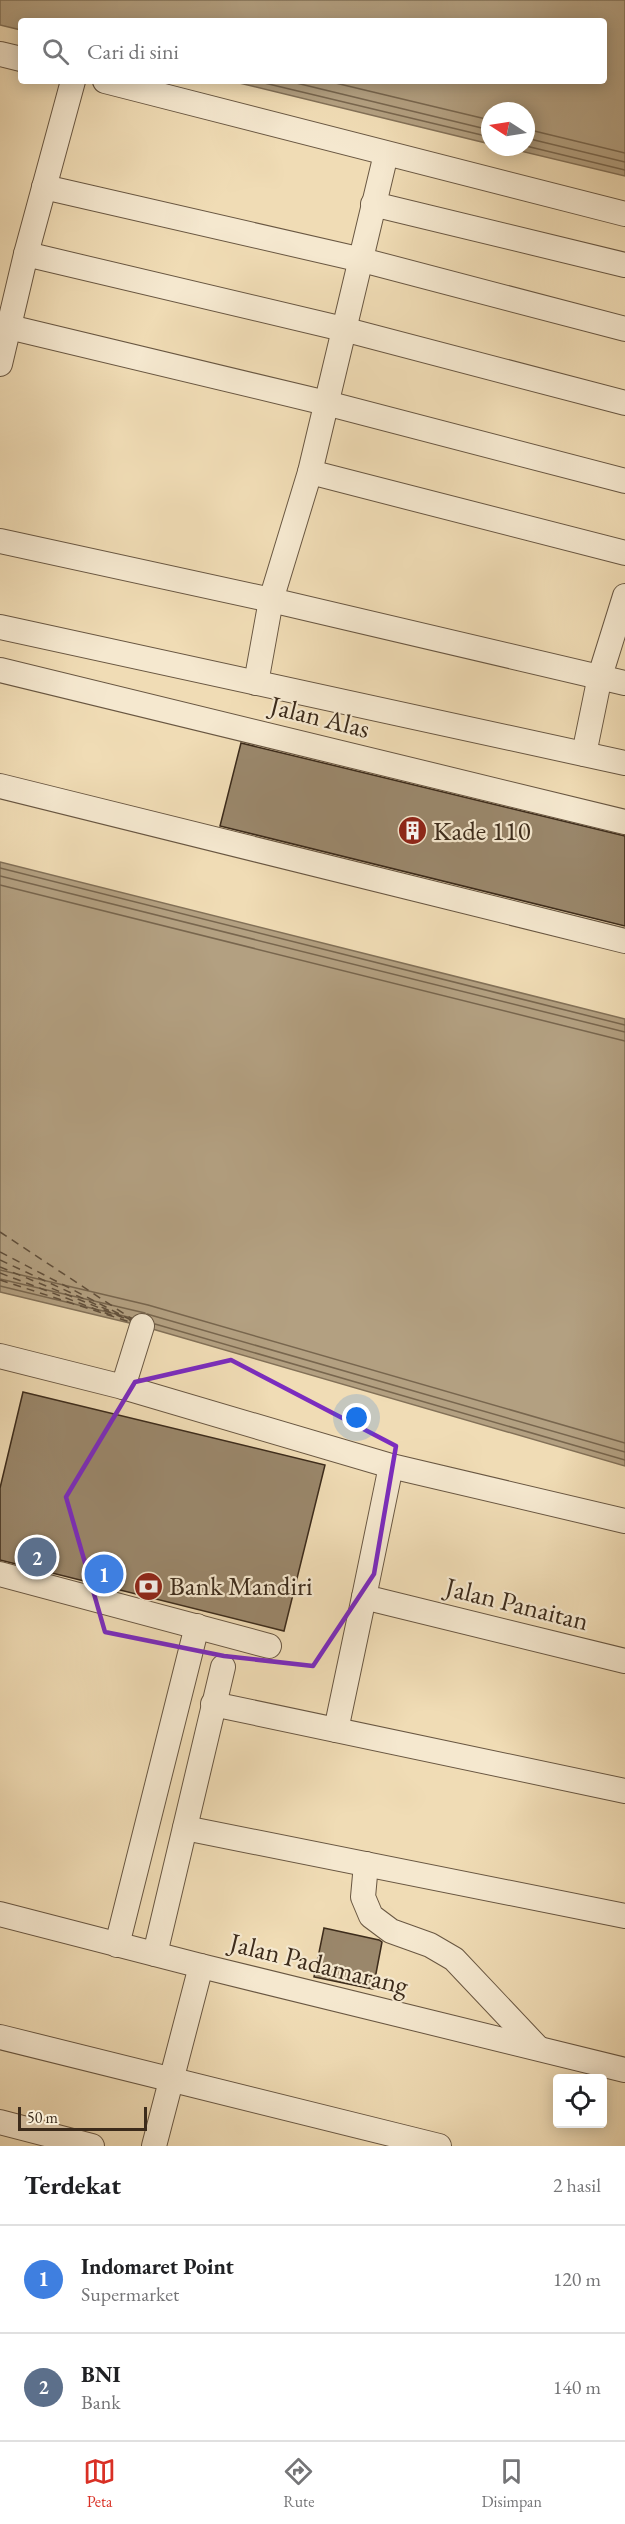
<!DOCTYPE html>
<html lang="id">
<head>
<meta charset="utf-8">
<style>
  body { margin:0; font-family:"EB Garamond",serif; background:#f2f2f2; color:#202124 }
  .controls { position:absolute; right:18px; bottom:18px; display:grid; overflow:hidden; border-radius:6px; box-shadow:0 3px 15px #0003 }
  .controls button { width:54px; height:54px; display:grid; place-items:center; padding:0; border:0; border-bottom:2px solid #e0e0e0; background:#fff; color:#202124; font:30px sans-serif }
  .compass { position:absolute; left:481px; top:102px; width:54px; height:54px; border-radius:50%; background:#fff; box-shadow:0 3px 15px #0003; rotate:282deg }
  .scale { position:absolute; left:18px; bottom:15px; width:129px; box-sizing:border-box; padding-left:6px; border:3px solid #3c2b1b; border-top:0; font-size:16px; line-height:21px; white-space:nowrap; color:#3c2b1b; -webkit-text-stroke:4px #f5e8cf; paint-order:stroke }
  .you { position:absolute; left:357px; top:1418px; width:21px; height:21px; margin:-15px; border:4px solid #fff; border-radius:50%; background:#1a73e8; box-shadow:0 0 0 9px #1a73e833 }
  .badge { display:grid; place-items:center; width:39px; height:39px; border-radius:50%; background:#d93025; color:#fff; font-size:20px; font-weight:700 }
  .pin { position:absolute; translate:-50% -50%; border:3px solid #fff; box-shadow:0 2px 6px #0006 }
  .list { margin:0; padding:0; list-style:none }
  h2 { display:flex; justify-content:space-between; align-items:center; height:78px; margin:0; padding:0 24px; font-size:26px }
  h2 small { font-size:20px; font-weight:400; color:#757577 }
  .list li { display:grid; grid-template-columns:39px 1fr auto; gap:18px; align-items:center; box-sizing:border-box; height:108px; padding:0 24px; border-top:2px solid #e0e0e0 }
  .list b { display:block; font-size:22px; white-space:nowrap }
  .list p { margin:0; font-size:20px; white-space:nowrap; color:#757577 }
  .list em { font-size:20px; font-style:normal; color:#757577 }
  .icon { flex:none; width:33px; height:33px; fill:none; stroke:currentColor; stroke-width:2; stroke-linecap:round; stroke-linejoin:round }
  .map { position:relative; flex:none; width:625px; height:2146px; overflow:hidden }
  .search { position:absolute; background:#fff; box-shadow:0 3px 15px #0003; left:18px; right:18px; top:18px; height:66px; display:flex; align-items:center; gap:15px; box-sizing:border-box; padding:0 21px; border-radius:6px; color:#757577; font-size:22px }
  .sheet { height:294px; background:#fff }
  nav { display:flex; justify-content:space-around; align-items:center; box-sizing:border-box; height:84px; border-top:2px solid #e0e0e0; background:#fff; font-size:16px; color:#757577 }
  nav a { display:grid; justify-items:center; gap:3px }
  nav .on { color:#d93025 }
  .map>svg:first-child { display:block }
  .water { fill:#b3a081; stroke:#837158; stroke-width:1.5 }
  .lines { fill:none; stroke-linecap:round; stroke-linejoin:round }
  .shore { stroke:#78664e; stroke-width:1.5 }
  .ferry { stroke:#604e3a; stroke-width:1.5; stroke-dasharray:8 6; stroke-linecap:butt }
  .building { fill:#9a876b; stroke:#3c2b1b; stroke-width:1.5 }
  .minor-casing { stroke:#695742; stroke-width:26 }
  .minor { stroke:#f5e8cf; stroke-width:24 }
  .marked { fill:none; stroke:#7b2cbf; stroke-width:4.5; stroke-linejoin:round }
  .labels { text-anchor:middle; stroke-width:4.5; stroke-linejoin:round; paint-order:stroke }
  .street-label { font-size:27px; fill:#3c2b1b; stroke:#f5e8cf }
  .poi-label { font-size:27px; fill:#3c2b1b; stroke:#f5e8cf; text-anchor:start }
</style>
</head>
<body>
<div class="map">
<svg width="625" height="2146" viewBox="0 0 625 2146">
  <rect width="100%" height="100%" fill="#f0dcb5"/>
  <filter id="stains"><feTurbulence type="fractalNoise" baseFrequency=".00333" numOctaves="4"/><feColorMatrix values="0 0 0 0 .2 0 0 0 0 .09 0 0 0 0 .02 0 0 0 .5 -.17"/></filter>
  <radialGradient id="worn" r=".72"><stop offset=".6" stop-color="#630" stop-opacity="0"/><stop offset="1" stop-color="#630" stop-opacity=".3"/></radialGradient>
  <!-- water -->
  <g class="water">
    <path d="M0 0H625V176L504 147H526V111H490V144L231 81H604V21H21V30L0 25Z"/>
    <path d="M0 862 625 1019V1466L142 1326 0 1292Z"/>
  </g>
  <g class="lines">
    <!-- shore -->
    <g class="shore">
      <path d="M256 81 490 137"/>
      <path d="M288 81 490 130"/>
      <path d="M327 81 490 120"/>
      <path d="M526 129 625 153"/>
      <path d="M526 138 625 162"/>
      <path d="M526 146 625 170"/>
      <path d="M0 868 625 1025"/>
      <path d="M0 876 625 1032"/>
      <path d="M0 885 625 1041"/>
      <path d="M0 1270 148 1305 625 1443"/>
      <path d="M0 1279 145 1313"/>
      <path d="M0 1286 132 1318"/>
      <path d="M147 1314 625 1452"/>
      <path d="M155 1324 625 1460"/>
    </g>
    <!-- ferry -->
    <g class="ferry">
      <path d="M0 1232 132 1319"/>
      <path d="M0 1252 131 1320"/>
      <path d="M0 1260 123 1317"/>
      <path d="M0 1267 131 1321"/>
      <path d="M0 1273 116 1317"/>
      <path d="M0 1280 130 1322"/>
    </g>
  </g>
  <!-- building -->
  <g class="building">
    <path d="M241 743 625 836V926L220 826Z"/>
    <path d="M23 1392 325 1465 284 1631 0 1560V1488Z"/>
    <path d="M324 1928 379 1940 382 1942 373 1989 314 1977Z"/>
  </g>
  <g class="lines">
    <defs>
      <g id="minor">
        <path d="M0 54 21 59"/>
        <path d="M105 81 625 214"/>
        <path d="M44 187 362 260 625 329"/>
        <path d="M373 204 625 265"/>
        <path d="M26 254 343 329 625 403"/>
        <path d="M9 327 326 403 625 481"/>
        <path d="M0 364 26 254 73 81"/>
        <path d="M310 472 625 553"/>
        <path d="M0 541 271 600 625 683"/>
        <path d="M0 627 625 763"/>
        <path d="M0 670 625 822"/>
        <path d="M256 683 271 600 310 472 386 154"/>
        <path d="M584 754 600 676 625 596"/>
        <path d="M0 786 625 941"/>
        <path d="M0 1356 123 1387 391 1466 364 1597 625 1661"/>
        <path d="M123 1387 142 1326"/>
        <path d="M391 1466 625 1521"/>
        <path d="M0 1574 269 1646"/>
        <path d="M213 1704 625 1791"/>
        <path d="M336 1730 364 1597"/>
        <path d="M185 1828 625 1916"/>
        <path d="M366 1864 363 1897 371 1916 391 1931 430 1945 454 1959 538 2048"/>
        <path d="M0 1914 201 1966 625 2070"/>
        <path d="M117 1945 197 1626"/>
        <path d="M155 1954 223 1667"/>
        <path d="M0 2037 439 2146"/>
        <path d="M0 2122 92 2146"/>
        <path d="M154 2146 201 1966"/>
      </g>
    </defs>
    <!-- minor casing -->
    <use href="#minor" class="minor-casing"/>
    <!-- minor -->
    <use href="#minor" class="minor"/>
  </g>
  <!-- marked area -->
  <path class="marked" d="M231 1360 396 1446 374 1574 313 1666 224 1656 105 1632 66 1497 135 1382Z"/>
  <!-- icons -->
  <defs>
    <symbol id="building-disc" viewBox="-11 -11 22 22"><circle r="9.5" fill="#8f2418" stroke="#f5e8cf"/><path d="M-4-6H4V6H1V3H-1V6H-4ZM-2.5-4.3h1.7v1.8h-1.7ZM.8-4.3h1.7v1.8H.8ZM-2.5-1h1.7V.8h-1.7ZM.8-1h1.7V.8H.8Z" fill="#fff"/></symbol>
    <symbol id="bank-disc" viewBox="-11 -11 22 22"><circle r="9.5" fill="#8f2418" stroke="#f5e8cf"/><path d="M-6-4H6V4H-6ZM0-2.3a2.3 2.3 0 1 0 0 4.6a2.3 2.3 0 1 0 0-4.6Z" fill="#fff"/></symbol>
  </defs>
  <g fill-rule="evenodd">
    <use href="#building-disc" x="396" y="814" width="33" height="33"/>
    <use href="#bank-disc" x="132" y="1570" width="33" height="33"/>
  </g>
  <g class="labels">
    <!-- street labels -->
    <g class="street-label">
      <text transform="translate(320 717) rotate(14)" y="9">Jalan Alas</text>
      <text transform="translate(517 1604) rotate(14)" y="9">Jalan Panaitan</text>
      <text transform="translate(319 1964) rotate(14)" y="9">Jalan Padamarang</text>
    </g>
    <!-- poi labels -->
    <g class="poi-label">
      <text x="433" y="840">Kade 110</text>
      <text x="169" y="1595">Bank Mandiri</text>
    </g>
  </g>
  <rect width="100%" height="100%" filter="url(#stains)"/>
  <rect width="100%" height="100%" fill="url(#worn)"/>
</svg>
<div class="controls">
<button><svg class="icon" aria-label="locate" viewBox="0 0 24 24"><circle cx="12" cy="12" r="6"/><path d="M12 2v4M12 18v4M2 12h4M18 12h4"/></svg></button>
</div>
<svg class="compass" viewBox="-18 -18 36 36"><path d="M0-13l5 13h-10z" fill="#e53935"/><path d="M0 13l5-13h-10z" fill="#757577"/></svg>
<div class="scale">50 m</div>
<div class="you"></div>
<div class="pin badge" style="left:104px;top:1574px;background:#3f7fe0">1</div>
<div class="pin badge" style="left:37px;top:1557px;background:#5c6f8a">2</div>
<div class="search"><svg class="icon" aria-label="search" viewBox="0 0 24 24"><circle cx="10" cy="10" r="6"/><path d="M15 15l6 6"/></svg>Cari di sini</div>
</div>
<section class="sheet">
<h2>Terdekat<small>2 hasil</small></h2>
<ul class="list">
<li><span class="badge" style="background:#3f7fe0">1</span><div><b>Indomaret Point</b><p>Supermarket</p></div><em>120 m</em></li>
<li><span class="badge" style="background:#5c6f8a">2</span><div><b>BNI</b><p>Bank</p></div><em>140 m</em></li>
</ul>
</section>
<nav>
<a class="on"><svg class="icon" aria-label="map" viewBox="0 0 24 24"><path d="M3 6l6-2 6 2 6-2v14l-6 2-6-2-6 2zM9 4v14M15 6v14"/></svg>Peta</a>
<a><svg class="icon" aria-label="directions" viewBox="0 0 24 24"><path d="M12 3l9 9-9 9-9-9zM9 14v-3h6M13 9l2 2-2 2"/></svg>Rute</a>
<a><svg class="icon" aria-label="saved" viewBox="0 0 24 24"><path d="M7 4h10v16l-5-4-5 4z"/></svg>Disimpan</a>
</nav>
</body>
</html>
